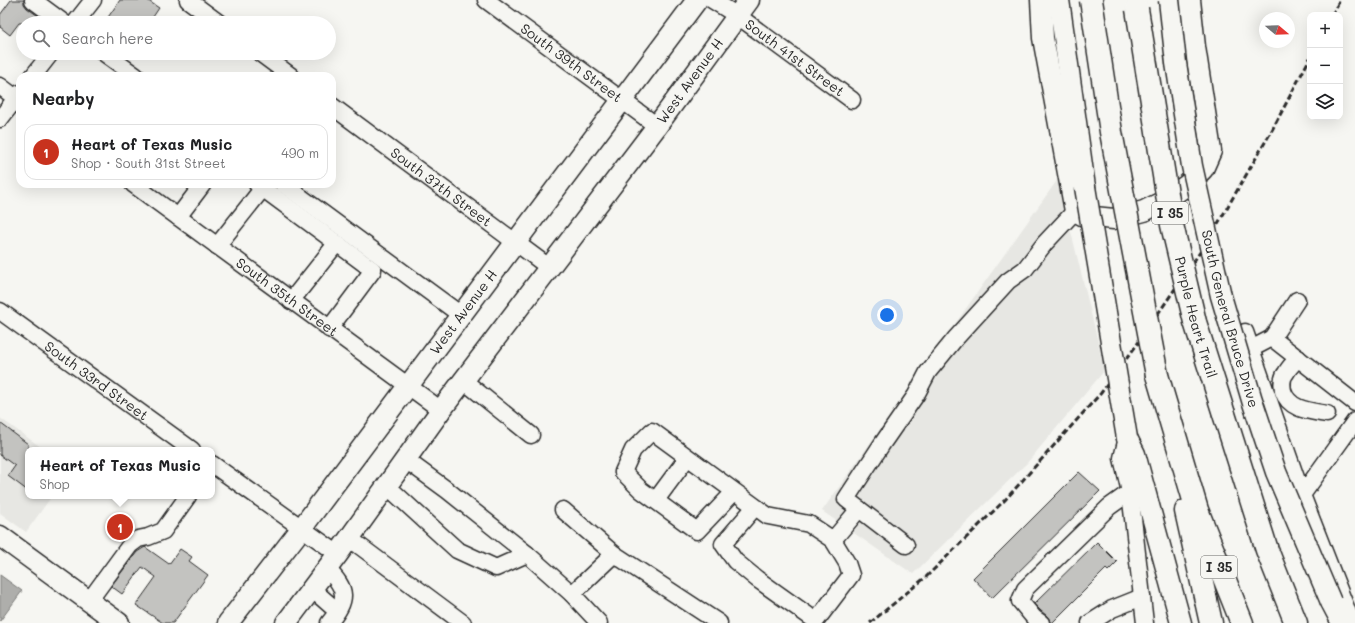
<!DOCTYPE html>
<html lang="en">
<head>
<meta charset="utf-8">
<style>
  body { margin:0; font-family:Mali,sans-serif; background:#f6f6f6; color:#202124 }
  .controls { position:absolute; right:12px; top:12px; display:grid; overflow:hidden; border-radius:8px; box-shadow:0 4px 16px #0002 }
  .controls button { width:36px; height:36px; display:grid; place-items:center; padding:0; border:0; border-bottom:1px solid #e0e0e0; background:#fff; color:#202124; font:20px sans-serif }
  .compass { position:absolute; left:1259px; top:12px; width:36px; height:36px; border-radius:50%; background:#fff; box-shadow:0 4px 16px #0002; rotate:109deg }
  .you { position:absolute; left:887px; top:315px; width:14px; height:14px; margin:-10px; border:3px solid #fff; border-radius:50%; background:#1a73e8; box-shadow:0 0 0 6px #1a73e833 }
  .badge { display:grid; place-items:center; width:26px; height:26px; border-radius:50%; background:#c8321e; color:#fff; font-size:13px; font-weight:700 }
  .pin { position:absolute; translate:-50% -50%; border:2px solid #fff; box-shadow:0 1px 4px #0006 }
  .popup { position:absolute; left:25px; top:447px; width:190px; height:52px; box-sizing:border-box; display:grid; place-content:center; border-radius:8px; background:#fff; filter:drop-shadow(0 1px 3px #0005); font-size:13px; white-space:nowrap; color:#757577 }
  .popup b { font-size:15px; color:#202124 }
  .popup::after { content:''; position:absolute; left:50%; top:100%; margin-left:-8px; border:8px solid transparent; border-top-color:#fff }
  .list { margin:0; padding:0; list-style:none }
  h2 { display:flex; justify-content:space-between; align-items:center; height:52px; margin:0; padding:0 16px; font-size:17px }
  h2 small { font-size:13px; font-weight:400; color:#757577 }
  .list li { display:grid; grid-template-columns:26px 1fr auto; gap:12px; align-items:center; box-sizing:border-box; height:56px; margin:0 8px 8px; padding:0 8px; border:1px solid #e0e0e0; border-radius:12px }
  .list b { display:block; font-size:15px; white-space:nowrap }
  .list p { margin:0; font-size:13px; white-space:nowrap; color:#757577 }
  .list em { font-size:13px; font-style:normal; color:#757577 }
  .icon { flex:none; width:22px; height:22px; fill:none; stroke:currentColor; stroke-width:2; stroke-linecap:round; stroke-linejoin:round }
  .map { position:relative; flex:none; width:1355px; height:623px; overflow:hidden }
  .search { position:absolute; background:#fff; box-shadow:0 4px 16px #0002; left:16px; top:16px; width:320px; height:44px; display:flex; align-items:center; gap:10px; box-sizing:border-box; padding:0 14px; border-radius:22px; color:#757577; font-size:15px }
  .panel { position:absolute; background:#fff; box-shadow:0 4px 16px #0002; left:16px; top:72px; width:320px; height:116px; border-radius:12px }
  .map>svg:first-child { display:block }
  .built { fill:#e7e7e3 }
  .water { fill:#aeaeab; stroke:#7a7a78 }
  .building { fill:#c3c3c0; stroke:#2b2b2b }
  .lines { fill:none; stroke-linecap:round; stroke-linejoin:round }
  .minor-casing { stroke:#2b2b2b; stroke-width:19 }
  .major-casing { stroke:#2b2b2b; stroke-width:23 }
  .highway-casing { stroke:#2b2b2b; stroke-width:25 }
  .minor { stroke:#f6f6f2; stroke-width:16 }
  .major { stroke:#f6f6f2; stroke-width:20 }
  .highway { stroke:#f6f6f2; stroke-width:22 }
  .rail { stroke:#2b2b2b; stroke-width:3; stroke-dasharray:6 3; stroke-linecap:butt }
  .major-bridge-casing { stroke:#2b2b2b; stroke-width:23; stroke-linecap:butt }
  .highway-bridge-casing { stroke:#2b2b2b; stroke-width:25; stroke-linecap:butt }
  .major-bridge { stroke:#f6f6f2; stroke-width:20 }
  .highway-bridge { stroke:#f6f6f2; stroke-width:22 }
  .labels { text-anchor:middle; stroke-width:3.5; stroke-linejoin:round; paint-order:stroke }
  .shield { fill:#f6f6f2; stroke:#686867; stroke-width:1 }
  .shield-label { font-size:13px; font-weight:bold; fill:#2b2b2b }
  .street-label { font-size:14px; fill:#2b2b2b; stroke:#f6f6f2 }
</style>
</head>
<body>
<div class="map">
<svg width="1355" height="623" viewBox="0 0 1355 623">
  <rect width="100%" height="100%" fill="#f6f6f2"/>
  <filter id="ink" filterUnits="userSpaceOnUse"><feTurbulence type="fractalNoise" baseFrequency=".025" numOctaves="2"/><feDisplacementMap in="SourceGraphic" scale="8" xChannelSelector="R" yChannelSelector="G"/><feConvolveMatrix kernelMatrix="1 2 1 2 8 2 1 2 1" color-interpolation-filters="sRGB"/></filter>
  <g filter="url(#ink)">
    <!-- built -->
    <g class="built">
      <path d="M1058 179 1105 370 1027 463 913 574 822 511Z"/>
      <path d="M0 418 45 450H28V496H52L26 532 0 513Z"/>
    </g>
    <!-- water -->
    <path class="water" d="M0 575 22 591 0 621Z"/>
    <!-- building -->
    <g class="building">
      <path d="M11 0H24V4L27 8 48 23H19L10 35 0 27V15Z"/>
      <path d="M120 0H147L159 8 149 23H104Z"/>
      <path d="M0 423 28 444V491L8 476 15 466 0 455Z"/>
      <path d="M1079 472 1100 491 992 598 973 578Z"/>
      <path d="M1097 542 1117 562 1108 571 1106 569 1052 623 1047 616 1041 611 1034 604Z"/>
      <path d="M145 547 169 564 180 549 192 557 189 561 208 575 173 623H163L136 605 156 577 142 567 122 594 111 586 137 552Z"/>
    </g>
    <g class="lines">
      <defs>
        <g id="minor">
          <path d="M33 0 64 23"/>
          <path d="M188 0 219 23"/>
          <path id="s1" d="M486 0 657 126"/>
          <path id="s2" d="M712 0 738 16 852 100"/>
          <path d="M75 23 93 0"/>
          <path d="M104 53 136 76"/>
          <path d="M260 53 291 76"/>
          <path d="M33 76 51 53"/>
          <path d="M0 86 20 101"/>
          <path id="s3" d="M332 106 550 268"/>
          <path d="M0 119 20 93"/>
          <path id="s4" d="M133 184 441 410"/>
          <path d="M257 184 373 270 329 329"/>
          <path d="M283 184 461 315"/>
          <path d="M178 217 203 184"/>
          <path d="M217 246 263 188"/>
          <path d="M291 301 336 244"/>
          <path id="s5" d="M0 311 192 450"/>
          <path d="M1245 332 1302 495 1352 623"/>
          <path d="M1272 338 1297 300"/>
          <path d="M1251 349 1272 338 1355 403"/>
          <path d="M1298 358C1294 363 1289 367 1286 373 1282 377 1282 385 1283 391 1289 410 1310 411 1327 414"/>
          <path d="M464 381 531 435"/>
          <path d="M1127 438 1122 458 1130 492 1145 623"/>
          <path d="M406 460 447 490 527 554"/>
          <path d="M212 464 338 554"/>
          <path d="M387 486 457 550 496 568 527 554 572 594 614 554"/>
          <path d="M734 492 697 531 641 490 623 472 633 450 652 431 768 516 809 524 833 540 859 509"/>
          <path d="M1302 495 1355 421"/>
          <path d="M656 500 687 458"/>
          <path d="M755 507 723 544 735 561 757 579 816 621 851 575 847 563 833 540"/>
          <path d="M563 510 614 554 719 623"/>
          <path d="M349 538 463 623"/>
          <path d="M906 545 846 499 882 444 916 395 928 372 955 339 1008 281 1025 269 1045 243 1075 211"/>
          <path d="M327 569C348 590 348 599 329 623"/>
          <path d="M312 589 337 611"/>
          <path d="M572 594 599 623"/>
          <path d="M89 601 130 545 138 539 148 537 163 531 188 496"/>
          <path d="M1041 623 1034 618 1020 601 1025 589 1109 507 1130 492"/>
          <path d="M1090 623 1112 609 1142 597"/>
        </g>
        <g id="major">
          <path d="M1041 0 1043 38 1075 211 1084 216 1114 219 1144 211 1164 201 1187 185 1203 169 1211 151 1195 47 1190 0"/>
          <path d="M1059 0 1085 187"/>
          <path d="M1127 438 1135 454 1181 623"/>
          <path d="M0 536 119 623"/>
          <path d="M1331 602 1342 623"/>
          <path id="s6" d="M228 623 301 529 697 0"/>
          <path id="s7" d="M286 623 338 554 441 410 657 126 749 0"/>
        </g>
        <g id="highway">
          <path d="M1157 375 1197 510 1242 623"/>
          <path d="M1224 414 1267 550 1296 623"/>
          <path d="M1186 511 1211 623"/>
        </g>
      </defs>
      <!-- minor casing -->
      <use href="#minor" class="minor-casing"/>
      <!-- major casing -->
      <use href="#major" class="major-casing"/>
      <!-- highway casing -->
      <use href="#highway" class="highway-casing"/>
      <!-- minor -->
      <use href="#minor" class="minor"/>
      <!-- major -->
      <use href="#major" class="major"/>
      <!-- highway -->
      <use href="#highway" class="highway"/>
      <!-- rail -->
      <g class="rail">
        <path d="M1332 15 1340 0"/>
        <path d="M870 623 926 577 1005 500 1101 393 1136 346 1209 239 1271 132 1310 58"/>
      </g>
      <defs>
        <g id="major-bridge">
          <path id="s8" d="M1169 0 1176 63 1192 166 1221 296 1252 400 1276 472 1331 602"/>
          <path d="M1085 187 1127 438"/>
        </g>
        <g id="highway-bridge">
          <path d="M1091 0 1111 132 1157 375"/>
          <path id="s9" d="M1137 9 1172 225 1195 322 1224 414"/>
        </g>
      </defs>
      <!-- major-bridge casing -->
      <use href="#major-bridge" class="major-bridge-casing"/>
      <!-- highway-bridge casing -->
      <use href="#highway-bridge" class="highway-bridge-casing"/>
      <!-- major-bridge -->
      <use href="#major-bridge" class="major-bridge"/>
      <!-- highway-bridge -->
      <use href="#highway-bridge" class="highway-bridge"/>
    </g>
  </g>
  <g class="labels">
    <!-- shield labels -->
    <g class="shield">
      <rect x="1152" y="202" width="36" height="22" rx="3"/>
      <rect x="1201" y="556" width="36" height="22" rx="3"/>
    </g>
    <g class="shield-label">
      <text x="1170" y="218">I 35</text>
      <text x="1219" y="572">I 35</text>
    </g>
    <!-- street labels -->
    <g class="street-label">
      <text dy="5" stroke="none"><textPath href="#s2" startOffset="101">South 41st Street</textPath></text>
      <text dy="5" stroke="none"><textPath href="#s1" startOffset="106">South 39th Street</textPath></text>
      <text dy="5" stroke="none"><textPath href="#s7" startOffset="676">West Avenue H</textPath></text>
      <text dy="5" stroke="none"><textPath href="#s3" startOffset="136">South 37th Street</textPath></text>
      <text dy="5" stroke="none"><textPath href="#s4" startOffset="191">South 35th Street</textPath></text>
      <text dy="5" stroke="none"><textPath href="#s6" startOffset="390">West Avenue H</textPath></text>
      <text dy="5" stroke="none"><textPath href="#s9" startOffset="314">Purple Heart Trail</textPath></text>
      <text dy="5" stroke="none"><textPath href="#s8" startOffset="325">South General Bruce Drive</textPath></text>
      <text dy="5" stroke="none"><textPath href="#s5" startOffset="119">South 33rd Street</textPath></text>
    </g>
  </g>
</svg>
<div class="controls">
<button>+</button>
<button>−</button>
<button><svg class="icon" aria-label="layers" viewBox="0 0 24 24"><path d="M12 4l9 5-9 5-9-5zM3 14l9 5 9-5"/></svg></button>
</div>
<svg class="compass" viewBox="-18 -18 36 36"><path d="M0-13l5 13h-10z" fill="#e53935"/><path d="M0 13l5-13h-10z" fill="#757577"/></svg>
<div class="you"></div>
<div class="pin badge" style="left:120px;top:527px">1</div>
<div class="popup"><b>Heart of Texas Music</b>Shop</div>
<div class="search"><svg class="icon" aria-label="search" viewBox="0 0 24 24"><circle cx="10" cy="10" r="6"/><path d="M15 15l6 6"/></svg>Search here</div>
<section class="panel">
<h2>Nearby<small></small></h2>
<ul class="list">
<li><span class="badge">1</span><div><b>Heart of Texas Music</b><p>Shop · South 31st Street</p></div><em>490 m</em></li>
</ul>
</section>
</div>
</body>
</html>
